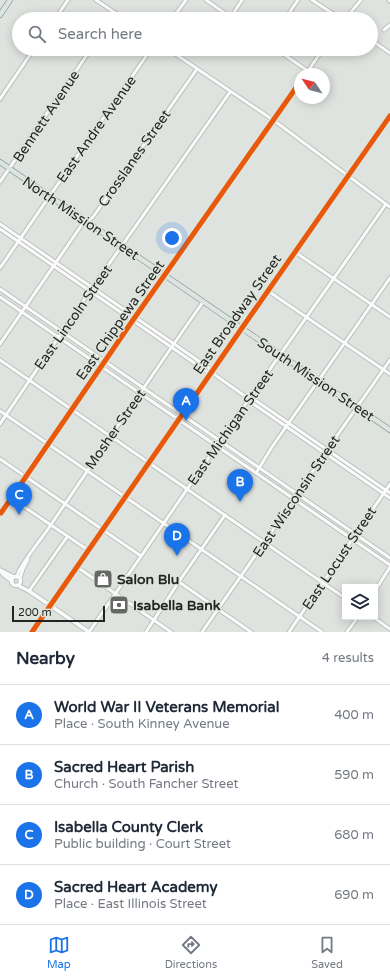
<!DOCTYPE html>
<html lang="en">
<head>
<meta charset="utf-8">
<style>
  body { margin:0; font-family:"Varela Round",sans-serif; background:#f6f6f7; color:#1f2937 }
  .controls { position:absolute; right:12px; bottom:12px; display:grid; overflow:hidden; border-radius:0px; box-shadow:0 2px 10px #0003 }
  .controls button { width:36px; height:36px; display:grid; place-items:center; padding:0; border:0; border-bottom:1px solid #e0e1e3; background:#fff; color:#1f2937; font:20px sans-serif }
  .compass { position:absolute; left:294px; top:68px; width:36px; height:36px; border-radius:50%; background:#fff; box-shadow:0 2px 10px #0003; rotate:305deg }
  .scale { position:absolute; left:12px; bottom:10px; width:93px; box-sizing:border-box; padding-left:4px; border:2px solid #232522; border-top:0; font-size:11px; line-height:14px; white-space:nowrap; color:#232522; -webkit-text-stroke:3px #dee5dd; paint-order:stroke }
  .you { position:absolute; left:172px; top:238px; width:14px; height:14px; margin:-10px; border:3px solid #fff; border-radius:50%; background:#1a73e8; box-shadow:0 0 0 6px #1a73e833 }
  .badge { display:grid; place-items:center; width:26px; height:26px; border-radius:50%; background:#1a73e8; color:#fff; font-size:13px; font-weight:700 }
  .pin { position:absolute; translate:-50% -33px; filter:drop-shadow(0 1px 2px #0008) }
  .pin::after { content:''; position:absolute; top:21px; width:14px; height:12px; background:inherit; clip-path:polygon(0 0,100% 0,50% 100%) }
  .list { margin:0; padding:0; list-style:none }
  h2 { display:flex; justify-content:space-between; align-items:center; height:52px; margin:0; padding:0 16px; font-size:17px }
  h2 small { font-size:13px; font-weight:400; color:#747a83 }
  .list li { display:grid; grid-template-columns:26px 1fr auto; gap:12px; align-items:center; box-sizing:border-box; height:60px; padding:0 16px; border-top:1px solid #e0e1e3 }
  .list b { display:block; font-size:15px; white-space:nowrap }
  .list p { margin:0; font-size:13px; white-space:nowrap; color:#747a83 }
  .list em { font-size:13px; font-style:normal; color:#747a83 }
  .icon { flex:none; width:22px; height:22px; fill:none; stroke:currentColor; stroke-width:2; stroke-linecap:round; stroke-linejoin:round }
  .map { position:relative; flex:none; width:390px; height:632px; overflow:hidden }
  .search { position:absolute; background:#fff; box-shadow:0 2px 10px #0003; left:12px; right:12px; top:12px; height:44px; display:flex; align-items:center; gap:10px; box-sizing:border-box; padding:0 14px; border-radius:22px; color:#747a83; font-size:15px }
  .sheet { height:292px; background:#fff }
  nav { display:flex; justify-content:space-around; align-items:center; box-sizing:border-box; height:56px; border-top:1px solid #e0e1e3; background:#fff; font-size:11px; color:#747a83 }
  nav a { display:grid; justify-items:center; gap:2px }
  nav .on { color:#1a73e8 }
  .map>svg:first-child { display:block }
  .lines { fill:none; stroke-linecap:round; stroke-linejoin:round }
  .minor-casing { stroke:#bdc0bd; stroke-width:5 }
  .tertiary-casing { stroke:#bdc0bd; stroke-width:5.5 }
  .primary-casing { stroke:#94a29c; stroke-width:6 }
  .minor { stroke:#fafbfa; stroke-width:3 }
  .tertiary { stroke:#fafbfa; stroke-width:3.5 }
  .primary { stroke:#dde5e2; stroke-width:4.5 }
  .cycleway-casing { stroke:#dee5dd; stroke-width:8 }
  .cycleway { stroke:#e8590c; stroke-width:5 }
  .labels { text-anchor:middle; stroke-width:3; stroke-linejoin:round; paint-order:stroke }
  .street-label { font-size:14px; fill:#232522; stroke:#dee5dd }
  .poi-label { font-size:14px; font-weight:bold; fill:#232522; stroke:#dee5dd; text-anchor:start }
</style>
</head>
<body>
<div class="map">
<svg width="390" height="632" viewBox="0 0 390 632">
  <rect width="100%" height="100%" fill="#dfe3df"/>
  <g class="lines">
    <defs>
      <g id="minor">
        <path d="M96 0 124 19"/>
        <path d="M206 0 233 19"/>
        <path d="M312 0 341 19"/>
        <path d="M389 0 390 1"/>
        <path d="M231 17 242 0"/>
        <path d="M55 19 68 0"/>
        <path d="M112 19 116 13"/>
        <path d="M172 19 186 0"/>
        <path d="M285 19 298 0"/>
        <path d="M345 19 361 0"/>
        <path d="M384 30 390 25"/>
        <path d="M371 40 390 53"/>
        <path d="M168 49 276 122 390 207"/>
        <path d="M276 49 308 71"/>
        <path d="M306 74 323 49"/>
        <path d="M0 99 34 49"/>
        <path d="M0 182 91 49"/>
        <path d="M0 224 209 368 211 372"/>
        <path d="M0 229 206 371 211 372 249 399 252 403 390 498"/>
        <path d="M295 252 390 317"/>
        <path d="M0 268 151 49"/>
        <path d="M0 289 390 558"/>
        <path d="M268 291 390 374"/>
        <path d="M0 297 390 565"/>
        <path d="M0 344 81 226 93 217 197 69"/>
        <path d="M0 360 345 598"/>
        <path d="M249 399 255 400 390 493"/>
        <path d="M0 411 322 632"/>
        <path d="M0 424 90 291 230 92"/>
        <path d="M0 459 141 556"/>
        <path d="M256 473 272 447 390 278"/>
        <path d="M11 498 88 550"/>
        <path d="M0 512 1 513 133 320 300 82"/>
        <path d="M77 567 171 632"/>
        <path d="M17 577C17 568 44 536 50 526 101 451 151 376 203 302"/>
        <path d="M20 578 23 569 28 559"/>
        <path d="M179 582 251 632"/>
        <path d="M29 591 67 537"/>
        <path d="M375 591 390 567"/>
        <path d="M373 617 390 629"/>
        <path d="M89 632 249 399 386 204"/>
        <path d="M146 632 180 580 225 515"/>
        <path d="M202 632 264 543 327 450 390 360"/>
        <path d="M289 632 390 484"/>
        <path d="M347 632 358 617"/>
      </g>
      <g id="tertiary">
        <path d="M0 570 14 577"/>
        <path d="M1 571 3 574 12 581"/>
        <circle cx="16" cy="581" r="4.5"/>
        <path d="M19 586 29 591 89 632"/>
        <path d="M32 632 242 328 390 116"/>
      </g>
      <g id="primary">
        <path d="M0 15 10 0"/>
        <path d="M0 162 390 430"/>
      </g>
    </defs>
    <!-- minor casing -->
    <use href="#minor" class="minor-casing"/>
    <!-- tertiary casing -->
    <use href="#tertiary" class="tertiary-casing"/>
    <!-- primary casing -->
    <use href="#primary" class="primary-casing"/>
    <!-- minor -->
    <use href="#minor" class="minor"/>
    <!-- tertiary -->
    <use href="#tertiary" class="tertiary"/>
    <!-- primary -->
    <use href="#primary" class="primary"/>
    <defs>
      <g id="cycleway">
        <path d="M0 512 1 513 133 320 300 82"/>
        <path d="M32 632 242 328 390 116"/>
      </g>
    </defs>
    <!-- cycleway casing -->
    <use href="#cycleway" class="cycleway-casing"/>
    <!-- cycleway -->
    <use href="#cycleway" class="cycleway"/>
  </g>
  <!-- icons -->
  <defs>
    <symbol id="shop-square" viewBox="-11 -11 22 22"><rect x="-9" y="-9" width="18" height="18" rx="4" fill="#656864" stroke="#dee5dd"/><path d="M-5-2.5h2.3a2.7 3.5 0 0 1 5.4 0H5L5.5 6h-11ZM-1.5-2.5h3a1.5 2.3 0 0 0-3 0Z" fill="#fff"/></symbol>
    <symbol id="bank-square" viewBox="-11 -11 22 22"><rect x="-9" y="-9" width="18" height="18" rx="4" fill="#656864" stroke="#dee5dd"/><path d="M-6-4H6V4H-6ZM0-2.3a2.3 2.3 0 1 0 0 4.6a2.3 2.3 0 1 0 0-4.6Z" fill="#fff"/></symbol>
  </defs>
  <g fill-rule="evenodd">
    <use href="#shop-square" x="92" y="568" width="22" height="22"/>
    <use href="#bank-square" x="108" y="594" width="22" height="22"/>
  </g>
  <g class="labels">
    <!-- street labels -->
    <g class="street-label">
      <text transform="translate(46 116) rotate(-56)" y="5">Bennett Avenue</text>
      <text transform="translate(96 129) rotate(-55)" y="5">East Andre Avenue</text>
      <text transform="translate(134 158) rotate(-55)" y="5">Crosslanes Street</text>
      <text transform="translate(81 218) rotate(34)" y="5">North Mission Street</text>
      <text transform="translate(237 314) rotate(-55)" y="5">East Broadway Street</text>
      <text transform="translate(73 317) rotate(-55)" y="5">East Lincoln Street</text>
      <text transform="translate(120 320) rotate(-55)" y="5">East Chippewa Street</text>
      <text transform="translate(316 379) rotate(34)" y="5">South Mission Street</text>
      <text transform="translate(230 427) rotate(-55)" y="5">East Michigan Street</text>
      <text transform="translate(115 429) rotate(-55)" y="5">Mosher Street</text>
      <text transform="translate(296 496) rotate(-56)" y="5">East Wisconsin Street</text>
      <text transform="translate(339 558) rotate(-56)" y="5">East Locust Street</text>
    </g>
    <!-- poi labels -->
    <g class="poi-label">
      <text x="117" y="584">Salon Blu</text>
      <text x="133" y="610">Isabella Bank</text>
    </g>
  </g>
</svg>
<div class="controls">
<button><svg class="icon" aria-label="layers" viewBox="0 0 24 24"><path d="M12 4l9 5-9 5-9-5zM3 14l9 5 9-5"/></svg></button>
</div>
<svg class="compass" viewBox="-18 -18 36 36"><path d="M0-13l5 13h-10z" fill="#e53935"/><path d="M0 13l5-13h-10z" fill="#747a83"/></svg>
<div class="scale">200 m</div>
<div class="you"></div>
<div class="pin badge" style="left:186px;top:421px">A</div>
<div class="pin badge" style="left:240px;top:502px">B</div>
<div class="pin badge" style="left:19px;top:515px">C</div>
<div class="pin badge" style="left:177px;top:556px">D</div>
<div class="search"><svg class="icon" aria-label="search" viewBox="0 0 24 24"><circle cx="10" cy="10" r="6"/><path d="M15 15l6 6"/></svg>Search here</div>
</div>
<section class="sheet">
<h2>Nearby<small>4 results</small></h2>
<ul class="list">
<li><span class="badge">A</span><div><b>World War II Veterans Memorial</b><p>Place · South Kinney Avenue</p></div><em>400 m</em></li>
<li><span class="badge">B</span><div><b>Sacred Heart Parish</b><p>Church · South Fancher Street</p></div><em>590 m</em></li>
<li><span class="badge">C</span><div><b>Isabella County Clerk</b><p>Public building · Court Street</p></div><em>680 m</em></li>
<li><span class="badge">D</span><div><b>Sacred Heart Academy</b><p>Place · East Illinois Street</p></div><em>690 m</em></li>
</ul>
</section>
<nav>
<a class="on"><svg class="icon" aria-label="map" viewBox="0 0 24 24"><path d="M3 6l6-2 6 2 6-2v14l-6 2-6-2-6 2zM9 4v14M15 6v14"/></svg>Map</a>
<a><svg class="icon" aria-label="directions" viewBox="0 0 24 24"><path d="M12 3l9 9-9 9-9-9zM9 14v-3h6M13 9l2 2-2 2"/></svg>Directions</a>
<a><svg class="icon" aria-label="saved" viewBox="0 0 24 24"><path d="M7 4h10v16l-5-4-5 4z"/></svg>Saved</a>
</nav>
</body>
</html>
